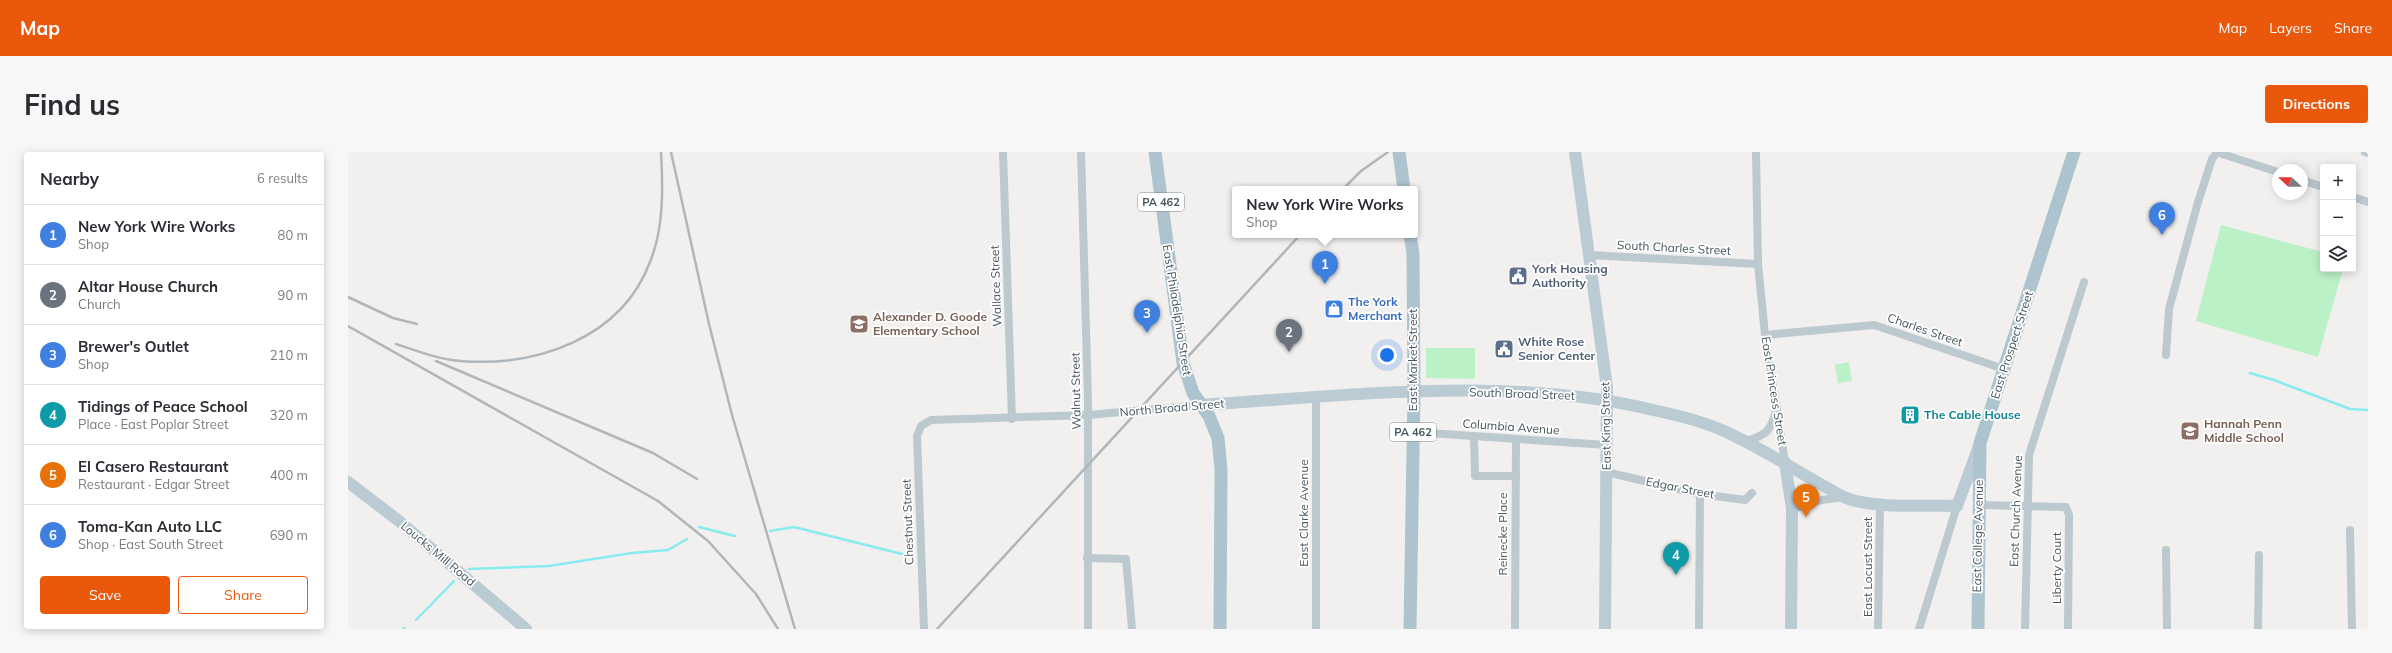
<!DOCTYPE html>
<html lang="en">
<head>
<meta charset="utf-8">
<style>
  body { margin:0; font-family:Mulish,sans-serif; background:#f7f7f7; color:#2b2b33 }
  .controls { position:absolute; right:12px; top:12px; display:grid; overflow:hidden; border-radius:4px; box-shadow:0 2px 10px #0003 }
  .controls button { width:36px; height:36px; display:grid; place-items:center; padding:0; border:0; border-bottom:1px solid #e1e1e2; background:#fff; color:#2b2b33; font:20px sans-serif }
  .compass { position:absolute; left:1924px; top:12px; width:36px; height:36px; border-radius:50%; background:#fff; box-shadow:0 2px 10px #0003; rotate:292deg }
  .you { position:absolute; left:1039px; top:203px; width:14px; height:14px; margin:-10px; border:3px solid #fff; border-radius:50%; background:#1a73e8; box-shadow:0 0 0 6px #1a73e833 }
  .badge { display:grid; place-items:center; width:26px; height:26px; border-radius:50%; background:#ea580c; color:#fff; font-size:13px; font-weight:700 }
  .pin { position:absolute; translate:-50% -33px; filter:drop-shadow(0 1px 2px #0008) }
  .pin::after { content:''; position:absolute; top:21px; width:14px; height:12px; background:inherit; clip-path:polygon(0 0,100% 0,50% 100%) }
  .popup { position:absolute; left:884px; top:34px; width:186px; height:52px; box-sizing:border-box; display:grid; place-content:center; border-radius:4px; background:#fff; filter:drop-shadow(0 1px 3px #0005); font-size:13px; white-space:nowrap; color:#7c7c81 }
  .popup b { font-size:15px; color:#2b2b33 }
  .popup::after { content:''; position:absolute; left:50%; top:100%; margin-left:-8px; border:8px solid transparent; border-top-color:#fff }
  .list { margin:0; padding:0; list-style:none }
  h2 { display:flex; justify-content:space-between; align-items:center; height:52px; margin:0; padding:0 16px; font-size:17px }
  h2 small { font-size:13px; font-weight:400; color:#7c7c81 }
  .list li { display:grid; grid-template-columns:26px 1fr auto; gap:12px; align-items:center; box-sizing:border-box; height:60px; padding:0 16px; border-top:1px solid #e1e1e2 }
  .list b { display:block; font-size:15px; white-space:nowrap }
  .list p { margin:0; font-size:13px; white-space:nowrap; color:#7c7c81 }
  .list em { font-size:13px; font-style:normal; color:#7c7c81 }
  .actions { display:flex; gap:8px; padding:12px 16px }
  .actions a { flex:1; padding:9px 0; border:1px solid #ea580c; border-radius:4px; text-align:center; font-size:14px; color:#ea580c }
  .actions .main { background:#ea580c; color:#fff }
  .icon { flex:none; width:22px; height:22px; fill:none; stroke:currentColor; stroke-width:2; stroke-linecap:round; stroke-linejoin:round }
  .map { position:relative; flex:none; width:2020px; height:477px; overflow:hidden; border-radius:4px }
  header { display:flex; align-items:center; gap:24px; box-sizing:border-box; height:56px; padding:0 20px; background:#ea580c; color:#fff }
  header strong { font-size:19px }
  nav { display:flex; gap:22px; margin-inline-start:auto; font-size:14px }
  .intro { display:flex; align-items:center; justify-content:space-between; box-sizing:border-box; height:96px; padding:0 24px }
  h1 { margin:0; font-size:28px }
  .button { padding:10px 18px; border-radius:4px; background:#ea580c; color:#fff; font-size:14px; font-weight:700 }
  main { display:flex; gap:24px; padding:0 24px }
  aside { flex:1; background:#fff; border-radius:4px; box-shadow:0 2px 10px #0003 }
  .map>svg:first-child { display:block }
  .park { fill:#bbf1c7 }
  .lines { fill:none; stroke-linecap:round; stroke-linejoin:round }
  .stream { stroke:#86ecf0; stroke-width:2.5 }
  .street { stroke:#bcc9cf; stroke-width:8 }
  .secondary { stroke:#bbcbd4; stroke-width:12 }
  .primary { stroke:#adc4cf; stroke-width:13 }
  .rail { stroke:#b1b6ba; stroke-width:2.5 }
  .labels { text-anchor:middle; stroke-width:3.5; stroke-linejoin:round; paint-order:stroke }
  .shield { fill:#fff; stroke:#7e898e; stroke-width:1 }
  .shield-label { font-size:11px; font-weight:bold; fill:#46565d }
  .street-label { font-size:12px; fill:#46565d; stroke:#fff }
  .service-label { font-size:12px; font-weight:bold; fill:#4e5e75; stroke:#fff; text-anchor:start }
  .shop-label { font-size:12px; font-weight:bold; fill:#366cbe; stroke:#fff; text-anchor:start }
  .education-label { font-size:12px; font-weight:bold; fill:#785e54; stroke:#fff; text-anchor:start }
  .culture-label { font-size:12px; font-weight:bold; fill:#0d838f; stroke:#fff; text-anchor:start }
</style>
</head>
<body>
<header>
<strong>Map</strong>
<nav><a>Map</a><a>Layers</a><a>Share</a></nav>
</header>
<div class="intro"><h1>Find us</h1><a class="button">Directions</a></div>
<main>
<aside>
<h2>Nearby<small>6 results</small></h2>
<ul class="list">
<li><span class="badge" style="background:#3f7fe0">1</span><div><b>New York Wire Works</b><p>Shop</p></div><em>80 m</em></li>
<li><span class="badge" style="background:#6b7280">2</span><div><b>Altar House Church</b><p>Church</p></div><em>90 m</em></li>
<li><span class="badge" style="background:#3f7fe0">3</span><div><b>Brewer's Outlet</b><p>Shop</p></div><em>210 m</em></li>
<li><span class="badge" style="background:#0f9aa8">4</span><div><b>Tidings of Peace School</b><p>Place · East Poplar Street</p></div><em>320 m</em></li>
<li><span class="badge" style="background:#e8710a">5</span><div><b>El Casero Restaurant</b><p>Restaurant · Edgar Street</p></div><em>400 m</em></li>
<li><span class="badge" style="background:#3f7fe0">6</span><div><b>Toma-Kan Auto LLC</b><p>Shop · East South Street</p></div><em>690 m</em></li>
</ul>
<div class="actions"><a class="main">Save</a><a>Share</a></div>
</aside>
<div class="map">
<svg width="2020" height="477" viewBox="0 0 2020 477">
  <rect width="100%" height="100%" fill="#f2efef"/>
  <!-- park -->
  <g class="park">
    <path d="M1873 73 1975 100V117H1995L1970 205 1848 169Z"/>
    <path d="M1078 196H1127V227L1078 226Z"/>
    <path d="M1501 210 1504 229 1490 231 1487 213Z"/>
  </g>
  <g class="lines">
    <!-- stream -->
    <g class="stream">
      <path d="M1902 221 1926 228 2002 257 2020 258"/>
      <path d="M351 375 387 384"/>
      <path d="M422 379 446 375 562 404"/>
      <path d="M121 417 201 414 284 401 320 398 339 387"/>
      <path d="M68 468 106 429"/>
      <path d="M55 477 57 476"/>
    </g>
    <!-- street -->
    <g class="street">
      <path d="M655 0 664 267"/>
      <path d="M733 0 740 248V477"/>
      <path d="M1408 0 1410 112 1417 183 1437 310"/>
      <path d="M1868 0 1930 20"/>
      <path d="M2017 0 2020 1"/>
      <path d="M1954 28 1975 35"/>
      <path d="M2005 45 2020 50"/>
      <path d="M1241 103 1410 112"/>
      <path d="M1417 183 1526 173 1656 217"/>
      <path d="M1818 203 1821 157 1850 50 1864 7 1869 0"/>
      <path d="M1065 280 1259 293"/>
      <path d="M1126 285 1127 324H1168"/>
      <path d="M1398 289C1420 283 1423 278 1429 256"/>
      <path d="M1258 320 1352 342 1397 348 1404 341"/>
      <path d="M1630 353 1718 355 1721 363 1720 477"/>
      <path d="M1444 357 1474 348 1496 345"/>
      <path d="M2002 378 2004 477"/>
      <path d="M1818 398 1819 477"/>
      <path d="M739 406 778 407 784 477"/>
      <path d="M576 477 569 284 573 274 583 268 740 263 853 253"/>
      <path d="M968 477V246"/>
      <path d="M1167 477 1168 288"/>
      <path d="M1351 477 1352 342"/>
      <path d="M1530 477 1532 352"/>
      <path d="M1571 477 1609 354"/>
      <path d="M1677 477 1681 303 1736 130"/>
      <path d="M1910 477 1911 403"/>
    </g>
    <!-- secondary -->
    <g class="secondary">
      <path d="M1227 0 1259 236 1257 477"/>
      <path d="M853 253C1000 244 1160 223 1305 258 1329 263 1354 269 1376 279 1418 298 1456 324 1496 345 1521 357 1581 353 1609 354L1631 294"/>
      <path d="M1437 310 1444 357 1443 477"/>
      <path d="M0 330 51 369 178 477"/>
    </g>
    <!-- primary -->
    <g class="primary">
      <path d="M807 0 835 211 845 241 861 264 870 286 873 318 872 477"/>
      <path d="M1051 0 1056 37"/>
      <path d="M1062 477 1066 239 1065 101 1062 83"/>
      <path d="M1630 477 1632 291 1726 0"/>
    </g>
    <!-- rail -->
    <g class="rail">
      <path d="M323 0 361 172 384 263 447 477"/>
      <path d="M995 37 1013 19 1040 0"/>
      <path d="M0 145 45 166 69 172"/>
      <path d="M0 174 310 349 360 389 408 442 430 477"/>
      <path d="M48 192C69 199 90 207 112 209 188 215 273 187 302 110 316 76 315 36 313 0"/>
      <path d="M88 209 305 301 349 327"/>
      <path d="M589 477 952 83"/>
    </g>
  </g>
  <!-- icons -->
  <defs>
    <symbol id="civic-square" viewBox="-11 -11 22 22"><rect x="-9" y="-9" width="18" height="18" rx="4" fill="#5c6f8a" stroke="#fff"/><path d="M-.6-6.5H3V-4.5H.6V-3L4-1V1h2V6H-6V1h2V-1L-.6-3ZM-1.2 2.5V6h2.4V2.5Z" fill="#fff"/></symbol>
    <symbol id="shop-square" viewBox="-11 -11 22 22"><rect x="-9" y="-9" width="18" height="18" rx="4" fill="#3f7fe0" stroke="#fff"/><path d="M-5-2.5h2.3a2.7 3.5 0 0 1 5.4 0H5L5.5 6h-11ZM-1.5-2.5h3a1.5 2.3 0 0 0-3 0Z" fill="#fff"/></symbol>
    <symbol id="school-square" viewBox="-11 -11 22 22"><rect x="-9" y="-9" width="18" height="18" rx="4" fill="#8d6e63" stroke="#fff"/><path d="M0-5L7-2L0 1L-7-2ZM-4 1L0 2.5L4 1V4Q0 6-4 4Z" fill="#fff"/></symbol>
    <symbol id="building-square" viewBox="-11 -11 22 22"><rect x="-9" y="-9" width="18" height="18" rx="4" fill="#0f9aa8" stroke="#fff"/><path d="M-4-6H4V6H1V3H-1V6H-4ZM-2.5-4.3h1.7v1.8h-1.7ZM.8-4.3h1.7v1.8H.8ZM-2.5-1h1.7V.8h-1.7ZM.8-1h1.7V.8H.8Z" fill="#fff"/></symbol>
  </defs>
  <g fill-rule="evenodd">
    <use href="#civic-square" x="1159" y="113" width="22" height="22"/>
    <use href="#shop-square" x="975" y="146" width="22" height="22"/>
    <use href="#school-square" x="500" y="161" width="22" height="22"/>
    <use href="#civic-square" x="1145" y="186" width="22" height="22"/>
    <use href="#building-square" x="1551" y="252" width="22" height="22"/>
    <use href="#school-square" x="1831" y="268" width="22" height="22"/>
  </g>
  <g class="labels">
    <!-- shield labels -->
    <g class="shield">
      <rect x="790" y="41" width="46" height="18" rx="3"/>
      <rect x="1042" y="271" width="46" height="18" rx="3"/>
    </g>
    <g class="shield-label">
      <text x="813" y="54">PA 462</text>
      <text x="1065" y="284">PA 462</text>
    </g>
    <!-- street labels -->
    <g class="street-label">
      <text transform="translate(1326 96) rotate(3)" y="4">South Charles Street</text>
      <text transform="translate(648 134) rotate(-92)" y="4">Wallace Street</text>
      <text transform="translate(829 158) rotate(81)" y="4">East Philadelphia Street</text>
      <text transform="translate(1577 178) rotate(19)" y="4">Charles Street</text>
      <text transform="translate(1664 193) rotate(-72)" y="4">East Prospect Street</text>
      <text transform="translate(1065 208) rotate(-90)" y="4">East Market Street</text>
      <text transform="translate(728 239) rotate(-91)" y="4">Walnut Street</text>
      <text transform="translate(1426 239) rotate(81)" y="4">East Princess Street</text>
      <text transform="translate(1174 242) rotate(2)" y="4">South Broad Street</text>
      <text transform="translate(824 256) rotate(-5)" y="4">North Broad Street</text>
      <text transform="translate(1258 274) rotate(-91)" y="4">East King Street</text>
      <text transform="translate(1163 275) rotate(4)" y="4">Columbia Avenue</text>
      <text transform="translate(1332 336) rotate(11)" y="4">Edgar Street</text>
      <text transform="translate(1668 359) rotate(-88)" y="4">East Church Avenue</text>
      <text transform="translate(956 361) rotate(-90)" y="4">East Clarke Avenue</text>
      <text transform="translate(560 370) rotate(-92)" y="4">Chestnut Street</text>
      <text transform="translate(1155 382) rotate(-90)" y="4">Reinecke Place</text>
      <text transform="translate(1630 384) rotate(-89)" y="4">East College Avenue</text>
      <text transform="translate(90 402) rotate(40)" y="4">Loucks Mill Road</text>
      <text transform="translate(1520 415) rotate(-90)" y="4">East Locust Street</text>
      <text transform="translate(1709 416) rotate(-90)" y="4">Liberty Court</text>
    </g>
    <!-- service labels -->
    <g class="service-label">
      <text x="1184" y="121">York Housing<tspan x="1184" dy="14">Authority</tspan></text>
      <text x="1170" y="194">White Rose<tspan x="1170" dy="14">Senior Center</tspan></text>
    </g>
    <!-- shop labels -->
    <g class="shop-label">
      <text x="1000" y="154">The York<tspan x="1000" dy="14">Merchant</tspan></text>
    </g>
    <!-- education labels -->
    <g class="education-label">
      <text x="525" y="169">Alexander D. Goode<tspan x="525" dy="14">Elementary School</tspan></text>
      <text x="1856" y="276">Hannah Penn<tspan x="1856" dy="14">Middle School</tspan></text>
    </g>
    <!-- culture labels -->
    <g class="culture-label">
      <text x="1576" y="267">The Cable House</text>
    </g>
  </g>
</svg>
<div class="controls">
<button>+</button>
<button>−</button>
<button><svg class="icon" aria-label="layers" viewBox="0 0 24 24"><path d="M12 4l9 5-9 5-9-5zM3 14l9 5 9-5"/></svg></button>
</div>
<svg class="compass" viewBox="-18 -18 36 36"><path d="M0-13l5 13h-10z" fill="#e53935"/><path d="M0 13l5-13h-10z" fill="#7c7c81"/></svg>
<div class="you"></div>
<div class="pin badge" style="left:977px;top:132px;background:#3f7fe0">1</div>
<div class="popup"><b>New York Wire Works</b>Shop</div>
<div class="pin badge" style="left:941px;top:200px;background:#6b7280">2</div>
<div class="pin badge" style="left:799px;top:181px;background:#3f7fe0">3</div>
<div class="pin badge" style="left:1328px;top:423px;background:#0f9aa8">4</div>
<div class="pin badge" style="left:1458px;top:365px;background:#e8710a">5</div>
<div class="pin badge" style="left:1814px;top:83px;background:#3f7fe0">6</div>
</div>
</main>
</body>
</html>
